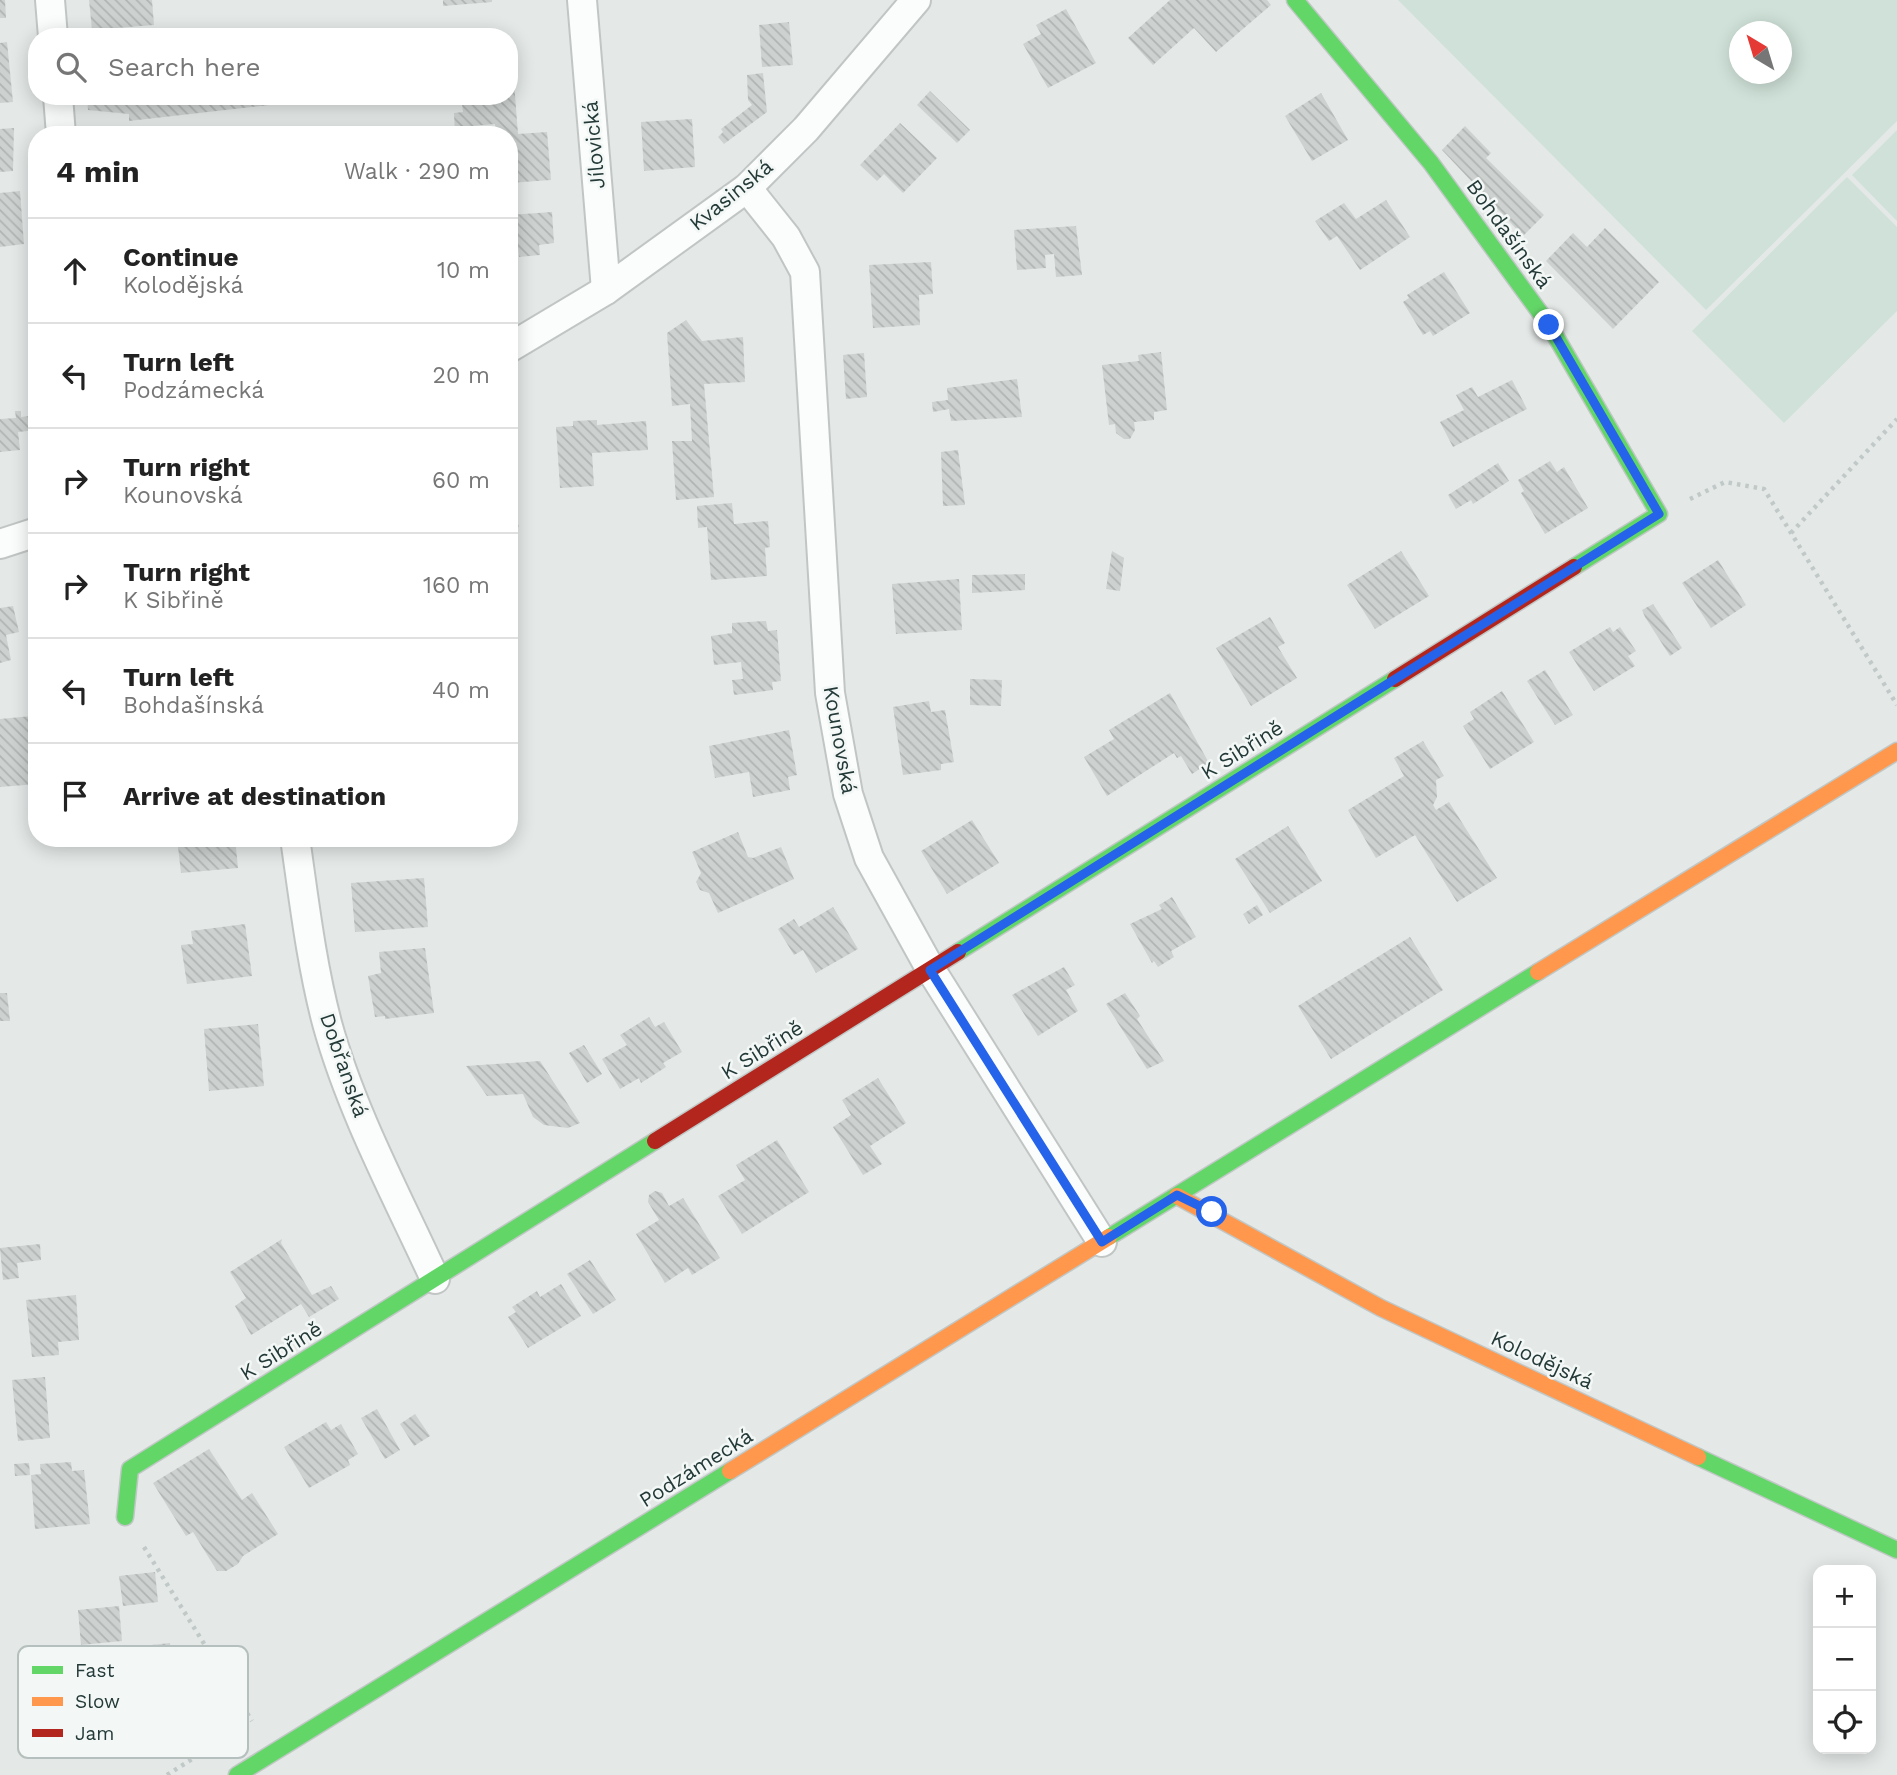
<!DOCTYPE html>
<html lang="en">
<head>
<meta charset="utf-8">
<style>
  body { margin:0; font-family:"Work Sans",sans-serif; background:#f6f6f6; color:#222 }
  .controls { position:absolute; right:21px; bottom:21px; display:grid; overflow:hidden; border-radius:14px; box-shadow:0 4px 18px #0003 }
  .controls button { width:63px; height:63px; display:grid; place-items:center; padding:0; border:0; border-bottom:2px solid #e0e0e0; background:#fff; color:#222; font:35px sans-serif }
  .compass { position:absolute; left:1729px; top:21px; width:63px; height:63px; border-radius:50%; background:#fff; box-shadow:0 4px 18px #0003; rotate:322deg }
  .stop { position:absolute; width:21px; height:21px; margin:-16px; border:5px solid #2563eb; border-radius:50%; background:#fff }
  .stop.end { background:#2563eb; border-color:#fff; box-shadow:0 2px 7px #0008 }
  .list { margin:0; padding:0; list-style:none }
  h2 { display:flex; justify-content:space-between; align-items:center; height:91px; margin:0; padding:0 28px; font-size:30px }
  h2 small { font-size:23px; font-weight:400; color:#767676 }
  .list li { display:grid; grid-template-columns:46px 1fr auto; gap:21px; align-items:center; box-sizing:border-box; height:105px; padding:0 28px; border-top:2px solid #e0e0e0 }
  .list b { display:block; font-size:26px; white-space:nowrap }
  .list p { margin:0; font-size:23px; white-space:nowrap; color:#767676 }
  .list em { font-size:23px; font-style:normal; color:#767676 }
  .icon { flex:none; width:38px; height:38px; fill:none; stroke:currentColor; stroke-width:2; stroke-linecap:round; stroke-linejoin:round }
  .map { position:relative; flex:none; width:1897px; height:1775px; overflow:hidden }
  .search { position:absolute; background:#fff; box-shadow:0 4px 18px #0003; left:28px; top:28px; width:490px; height:77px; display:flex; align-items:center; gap:18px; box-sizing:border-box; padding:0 24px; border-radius:28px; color:#767676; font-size:26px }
  .panel { position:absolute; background:#fff; box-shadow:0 4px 18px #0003; left:28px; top:126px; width:490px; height:721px; border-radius:28px }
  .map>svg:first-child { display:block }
  .park { fill:#cfe1d8; fill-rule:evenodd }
  .building { fill:url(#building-back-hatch) }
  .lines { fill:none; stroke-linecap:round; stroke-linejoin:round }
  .street-casing { stroke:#c1c6c5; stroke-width:32 }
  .fast-casing { stroke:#c0c7c5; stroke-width:19 }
  .slow-casing { stroke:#c0c7c5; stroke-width:19 }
  .jam-casing { stroke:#c0c7c5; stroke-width:19 }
  .path { stroke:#c1c9c8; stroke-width:4.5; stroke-dasharray:3.5 5; stroke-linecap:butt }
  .street { stroke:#fbfcfc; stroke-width:28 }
  .fast { stroke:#63d668; stroke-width:16 }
  .slow { stroke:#ff974d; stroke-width:16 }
  .jam { stroke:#b3261e; stroke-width:16 }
  .route { stroke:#2563eb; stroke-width:9 }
  .labels { text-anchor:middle; stroke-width:5; stroke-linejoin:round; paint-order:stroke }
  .street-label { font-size:21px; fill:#243a38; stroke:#f3f8f6 }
  .key { fill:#f3f8f6; stroke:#b5bfbd; stroke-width:2 }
  .key-label { font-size:19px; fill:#243a38 }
</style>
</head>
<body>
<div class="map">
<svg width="1897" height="1775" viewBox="0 0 1897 1775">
  <defs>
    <pattern id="building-back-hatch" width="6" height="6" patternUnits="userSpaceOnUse" patternTransform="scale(1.75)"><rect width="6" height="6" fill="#cdd2d1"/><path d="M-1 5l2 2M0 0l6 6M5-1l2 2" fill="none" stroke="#b0b5b4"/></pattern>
  </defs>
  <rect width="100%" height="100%" fill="#e4e9e8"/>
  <!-- park -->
  <g class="park">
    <path d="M1398 0H1897V121L1706 310ZM1740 32H1782V74H1740Z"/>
    <path d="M1897 130V221L1852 175Z"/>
    <path d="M1847 177 1897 227V311L1784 423 1692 331Z"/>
  </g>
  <!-- building -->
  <g class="building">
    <path d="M0 0H5L6 18H0Z"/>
    <path d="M89 0H152L154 25 92 30Z"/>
    <path d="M443 0H492V2L443 6Z"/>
    <path d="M1170 0H1267L1271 5 1216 52 1194 28 1153 65 1128 38Z"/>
    <path d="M1066 9 1096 63 1048 88 1023 44 1041 34 1036 25Z"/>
    <path d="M789 22 793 65 762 67 759 25Z"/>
    <path d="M486 30 487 37H427V35Z"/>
    <path d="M7 42 13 102 0 103V43Z"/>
    <path d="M763 73 767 112 724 144 718 137 723 132 721 129 752 105 748 100 747 75Z"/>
    <path d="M514 82 518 134 547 132 551 180 509 183V135H496L495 124 472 126V135H455L454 113 463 112 461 96H509V83Z"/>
    <path d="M930 91 970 130 957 143 917 105Z"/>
    <path d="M1321 93 1348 140 1312 161 1285 116Z"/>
    <path d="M87 96H287V103L129 121V114L88 110Z"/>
    <path d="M692 119 695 167 644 171 641 122Z"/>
    <path d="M900 123 937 158 903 193 884 174 877 181 860 165Z"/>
    <path d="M1465 126 1491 153 1486 158 1544 215 1523 236 1442 150Z"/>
    <path d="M14 128 13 171 0 172V129Z"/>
    <path d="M20 191 24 244 0 247V193Z"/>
    <path d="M1386 200 1410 237 1360 270 1337 236 1329 241 1315 221 1344 203 1356 219Z"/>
    <path d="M552 212 554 243 539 245 540 255 519 257 518 247H509V215Z"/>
    <path d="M1076 226 1082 275 1056 277 1054 254 1045 255 1046 268 1017 270 1014 230Z"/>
    <path d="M1605 228 1659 282 1613 329 1546 261 1573 233 1587 247Z"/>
    <path d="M931 262 933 294 919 295 920 325 873 328 869 265Z"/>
    <path d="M1444 272 1470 313 1433 336 1430 331 1423 335 1403 302 1409 298 1407 295Z"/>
    <path d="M686 320 702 341 743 337 745 382 704 384 714 497 676 500 672 441H692L690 404 672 406 667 333Z"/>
    <path d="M1161 352 1167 410 1154 412V420L1134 422 1135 430 1130 439H1124L1116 433 1115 424 1109 425 1102 365 1139 361 1138 355Z"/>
    <path d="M864 353 867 397 846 399 843 355Z"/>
    <path d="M1017 379 1022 417 951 421 949 409 933 412 932 402 948 400 947 388Z"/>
    <path d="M1512 380 1527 409 1453 447 1440 422 1464 410 1456 395 1472 387 1478 397Z"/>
    <path d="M15 411H21V417L37 415V430L18 432 20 450 0 452V419L16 418Z"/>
    <path d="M597 420V425L646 421 648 450 592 453 594 486 560 488 556 427 573 426V421Z"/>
    <path d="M958 450 965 505 943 506 941 452Z"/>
    <path d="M1550 461 1557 472 1564 467 1588 508 1545 534 1521 493 1524 491 1518 480Z"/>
    <path d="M1498 463 1509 481 1473 504 1471 500 1456 509 1448 495Z"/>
    <path d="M509 491 519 527 509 530Z"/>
    <path d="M732 503 734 524 768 521 770 547 765 548 767 576 711 580 707 527 698 528 697 506Z"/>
    <path d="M1112 551 1124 558 1120 591 1106 589Z"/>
    <path d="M1401 551 1429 596 1375 629 1347 585Z"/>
    <path d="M1718 560 1746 605 1711 628 1682 583Z"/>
    <path d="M1025 574V590L972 593V575Z"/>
    <path d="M959 579 962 630 896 634 892 584Z"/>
    <path d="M1653 604 1682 648 1670 656 1645 617 1642 610Z"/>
    <path d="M13 606 19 632 6 635 11 660 0 663V608Z"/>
    <path d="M1270 617 1285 643 1278 647 1297 678 1251 706 1216 648Z"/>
    <path d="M766 621 768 631 777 630 781 681 772 682 773 690 734 695 732 680 743 679 741 662 714 665 711 636 732 633V623Z"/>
    <path d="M1610 627 1613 632 1620 627 1636 651 1628 656 1635 666 1594 691 1569 652Z"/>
    <path d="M1545 670 1573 715 1555 725 1527 681Z"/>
    <path d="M970 679 1002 680 1001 706 970 705Z"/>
    <path d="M1502 691 1534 742 1490 769 1463 726 1474 719 1470 712Z"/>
    <path d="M1170 693 1209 763 1192 774 1181 756 1177 758 1174 753 1107 796 1084 757 1114 739 1109 730Z"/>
    <path d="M517 701 518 717 509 718V702Z"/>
    <path d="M929 701 931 712 945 710 954 762 941 764V770L903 775 893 707Z"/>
    <path d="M32 716 37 784 0 787V719Z"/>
    <path d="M789 730 797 775 788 777 790 790 753 797 749 772 715 778 709 746Z"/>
    <path d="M1423 741 1444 776 1436 780 1437 797 1433 805 1436 810 1449 802 1497 878 1457 902 1415 835 1376 858 1348 810 1404 776 1394 758Z"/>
    <path d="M972 820 999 863 947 894 921 851Z"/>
    <path d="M1288 826 1322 881 1270 913 1235 859Z"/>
    <path d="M738 832 748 857 753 858 781 847 794 879 718 913 709 893 700 890 696 882 701 873 692 852Z"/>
    <path d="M66 838H92V840L66 843Z"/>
    <path d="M177 838H235L238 868 181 873Z"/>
    <path d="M424 878 428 927 355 932 351 883Z"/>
    <path d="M1172 897 1196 937 1171 951 1174 957 1158 967 1154 961 1152 963 1130 924 1162 909 1159 905Z"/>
    <path d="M1257 905 1263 915 1249 924 1243 914Z"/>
    <path d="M833 907 858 949 816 973 803 950 794 955 778 929 794 919 799 927Z"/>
    <path d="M245 924 252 976 187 984 181 945 193 944 191 931Z"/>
    <path d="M1410 937 1443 990 1331 1059 1298 1006Z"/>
    <path d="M425 948 434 1013 385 1019V1016L375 1017 368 976 381 973 379 952Z"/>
    <path d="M1064 967 1075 985 1066 990 1078 1011 1038 1036 1012 995Z"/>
    <path d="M0 993H7L10 1021H0Z"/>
    <path d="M1125 993 1140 1016 1137 1019 1164 1061 1147 1069 1106 1004Z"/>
    <path d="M649 1017 655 1027 664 1022 682 1052 663 1063 666 1067 641 1083 639 1078 620 1089 602 1059 627 1045 620 1035Z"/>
    <path d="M258 1024 264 1086 209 1091 204 1029Z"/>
    <path d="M584 1045 602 1074 587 1083 569 1053Z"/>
    <path d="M540 1061 580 1123 568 1128 544 1125 533 1117 523 1094 487 1096 466 1066Z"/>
    <path d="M878 1078 906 1123 870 1146 882 1164 863 1175 833 1127 851 1115 842 1100Z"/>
    <path d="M777 1140 809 1192 742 1234 718 1196 745 1180 736 1165Z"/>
    <path d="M655 1191 662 1193 669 1206 683 1198 720 1258 692 1275 688 1268 665 1283 636 1234 659 1220 648 1202 649 1195Z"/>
    <path d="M282 1239 281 1243 312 1295 331 1286 339 1299 309 1317 301 1304 251 1335 235 1306 246 1298 230 1272Z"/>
    <path d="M40 1244 41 1260 17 1263 19 1278 3 1280 0 1248Z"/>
    <path d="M590 1260 616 1300 593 1314 567 1274Z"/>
    <path d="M561 1284 581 1316 528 1348 508 1317 516 1312 512 1307 537 1291 540 1297Z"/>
    <path d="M76 1295 79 1340 58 1342 59 1355 32 1357 26 1300Z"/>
    <path d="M45 1377 50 1438 18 1441 12 1380Z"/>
    <path d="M377 1409 400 1450 385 1459 361 1418Z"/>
    <path d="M415 1414 430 1436 414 1446 400 1424Z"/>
    <path d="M326 1422 331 1430 341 1424 358 1454 348 1460 350 1465 309 1488 284 1447Z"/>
    <path d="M209 1449 242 1500 252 1493 278 1534 243 1556 238 1564 226 1571H217L193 1532 186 1536 153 1483Z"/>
    <path d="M71 1462 72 1471 84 1470 90 1524 35 1529 31 1475 41 1474 40 1464Z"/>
    <path d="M29 1463 30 1475 15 1476 14 1464Z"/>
    <path d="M155 1572 158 1602 123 1606 119 1576Z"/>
    <path d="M119 1606 122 1641 81 1645 78 1610Z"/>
    <path d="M170 1643 172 1668 183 1667 189 1725H179L181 1750 127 1756 124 1732 116 1733 110 1675 118 1674 115 1649Z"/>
  </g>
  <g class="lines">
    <defs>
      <g id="street">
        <path d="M50 0 53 37"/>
        <path d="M582 0 606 290"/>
        <path d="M58 96 61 135"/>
        <path d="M747 188 786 237 805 272 830 693 848 794 869 858 931 970 1102 1242"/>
        <path d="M509 348 606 290 747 188 806 129 916 0"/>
        <path d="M0 544 37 532"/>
        <path d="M295 838C304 900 311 962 327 1023 351 1111 397 1196 435 1279"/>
      </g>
      <g id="fast">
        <path d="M1295 0 1431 163 1549 325 1659 514 1574 567"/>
        <path d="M958 952 1395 679"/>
        <path d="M1109 1237 1538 972"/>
        <path d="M1698 1457 1897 1550"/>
        <path d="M125 1517 130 1469 655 1141"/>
        <path d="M237 1775 730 1471"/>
      </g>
      <g id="slow">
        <path d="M1538 972 1897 751"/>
        <path d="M1177 1196 1381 1308 1698 1457"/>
        <path d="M730 1471 1109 1237"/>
      </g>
      <g id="jam">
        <path d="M1395 679 1574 567"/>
        <path d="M655 1141 958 952"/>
      </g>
    </defs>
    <!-- street casing -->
    <use href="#street" class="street-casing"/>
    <!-- fast casing -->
    <use href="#fast" class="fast-casing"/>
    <!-- slow casing -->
    <use href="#slow" class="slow-casing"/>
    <!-- jam casing -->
    <use href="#jam" class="jam-casing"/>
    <!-- path -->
    <g class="path">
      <path d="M1690 499 1725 482 1764 489 1897 705"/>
      <path d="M1791 533 1897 419"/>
      <path d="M144 1547 252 1721"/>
      <path d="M167 1775 208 1749"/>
    </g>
    <!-- street -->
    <use href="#street" class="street"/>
    <!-- fast -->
    <use href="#fast" class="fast"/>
    <!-- slow -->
    <use href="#slow" class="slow"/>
    <!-- jam -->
    <use href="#jam" class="jam"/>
  </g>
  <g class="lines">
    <!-- route -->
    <path class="route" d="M1212 1212 1177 1195 1102 1242 930 970 1659 514 1549 325"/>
  </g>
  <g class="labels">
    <!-- street labels -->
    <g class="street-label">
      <text transform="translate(594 145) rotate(-95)" y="7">Jílovická</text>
      <text transform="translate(731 195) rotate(-39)" y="7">Kvasinská</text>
      <text transform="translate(1509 234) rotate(54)" y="7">Bohdašínská</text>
      <text transform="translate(840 740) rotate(80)" y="7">Kounovská</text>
      <text transform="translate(1242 750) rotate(-32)" y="7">K Sibřině</text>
      <text transform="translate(762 1050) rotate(-32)" y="7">K Sibřině</text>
      <text transform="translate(344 1065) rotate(71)" y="7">Dobřanská</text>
      <text transform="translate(281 1351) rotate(-32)" y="7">K Sibřině</text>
      <text transform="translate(1542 1360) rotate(25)" y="7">Kolodějská</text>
      <text transform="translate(696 1468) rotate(-32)" y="7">Podzámecká</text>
    </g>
  </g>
  <!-- legend -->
  <rect x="18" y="1646" width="230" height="112" rx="10" class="key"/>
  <rect x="32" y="1666" width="31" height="8" fill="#63d668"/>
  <rect x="32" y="1697" width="31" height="9" fill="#ff974d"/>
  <rect x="32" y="1729" width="31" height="8" fill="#b3261e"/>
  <g class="key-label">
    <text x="75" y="1677">Fast</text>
    <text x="75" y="1708">Slow</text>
    <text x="75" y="1740">Jam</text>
  </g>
</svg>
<div class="controls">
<button>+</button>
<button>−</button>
<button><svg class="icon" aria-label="locate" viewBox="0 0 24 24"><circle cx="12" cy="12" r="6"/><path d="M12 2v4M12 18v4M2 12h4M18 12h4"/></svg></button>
</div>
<svg class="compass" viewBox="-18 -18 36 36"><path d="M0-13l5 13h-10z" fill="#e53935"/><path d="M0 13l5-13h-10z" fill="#767676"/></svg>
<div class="stop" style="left:1212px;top:1212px"></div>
<div class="stop end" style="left:1549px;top:325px"></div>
<div class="search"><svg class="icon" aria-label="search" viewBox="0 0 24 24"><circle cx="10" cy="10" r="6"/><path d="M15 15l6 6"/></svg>Search here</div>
<section class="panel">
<h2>4 min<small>Walk · 290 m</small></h2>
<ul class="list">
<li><svg class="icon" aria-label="ahead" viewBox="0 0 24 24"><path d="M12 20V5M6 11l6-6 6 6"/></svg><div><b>Continue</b><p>Kolodějská</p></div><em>10 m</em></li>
<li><svg class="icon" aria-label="left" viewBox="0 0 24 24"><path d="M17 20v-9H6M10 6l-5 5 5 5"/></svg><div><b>Turn left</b><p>Podzámecká</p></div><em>20 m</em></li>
<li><svg class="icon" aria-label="right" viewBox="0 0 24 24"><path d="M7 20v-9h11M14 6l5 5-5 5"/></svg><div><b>Turn right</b><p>Kounovská</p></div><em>60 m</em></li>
<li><svg class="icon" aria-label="right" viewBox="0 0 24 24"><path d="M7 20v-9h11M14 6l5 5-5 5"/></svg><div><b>Turn right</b><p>K Sibřině</p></div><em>160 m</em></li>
<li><svg class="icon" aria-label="left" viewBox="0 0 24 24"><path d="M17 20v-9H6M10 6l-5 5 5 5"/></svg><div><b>Turn left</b><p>Bohdašínská</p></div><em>40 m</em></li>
<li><svg class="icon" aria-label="arrive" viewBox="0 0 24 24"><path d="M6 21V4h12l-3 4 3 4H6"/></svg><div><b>Arrive at destination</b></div></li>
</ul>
</section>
</div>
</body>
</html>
